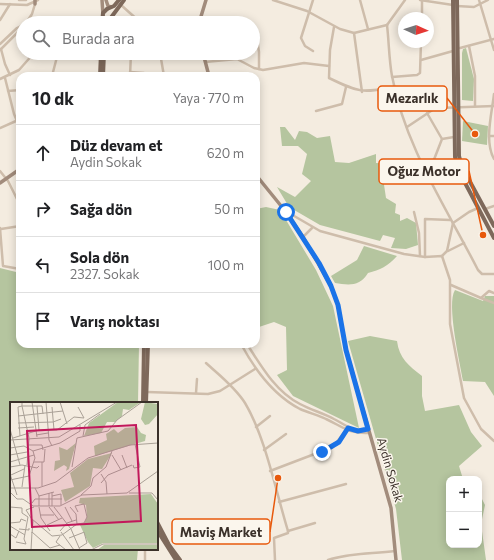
<!DOCTYPE html>
<html lang="tr">
<head>
<meta charset="utf-8">
<style>
  body { margin:0; font-family:Commissioner,sans-serif; background:#f6f6f6; color:#202124 }
  .controls { position:absolute; right:12px; bottom:12px; display:grid; overflow:hidden; border-radius:8px; box-shadow:0 2px 10px #0003 }
  .controls button { width:36px; height:36px; display:grid; place-items:center; padding:0; border:0; border-bottom:1px solid #e0e0e0; background:#fff; color:#202124; font:20px sans-serif }
  .compass { position:absolute; left:398px; top:12px; width:36px; height:36px; border-radius:50%; background:#fff; box-shadow:0 2px 10px #0003; rotate:93deg }
  .stop { position:absolute; width:12px; height:12px; margin:-9px; border:3px solid #1a73e8; border-radius:50%; background:#fff }
  .stop.end { background:#1a73e8; border-color:#fff; box-shadow:0 1px 4px #0008 }
  .list { margin:0; padding:0; list-style:none }
  h2 { display:flex; justify-content:space-between; align-items:center; height:52px; margin:0; padding:0 16px; font-size:17px }
  h2 small { font-size:13px; font-weight:400; color:#757577 }
  .list li { display:grid; grid-template-columns:26px 1fr auto; gap:12px; align-items:center; box-sizing:border-box; height:56px; padding:0 16px; border-top:1px solid #e0e0e0 }
  .list b { display:block; font-size:15px; white-space:nowrap }
  .list p { margin:0; font-size:13px; white-space:nowrap; color:#757577 }
  .list em { font-size:13px; font-style:normal; color:#757577 }
  .icon { flex:none; width:22px; height:22px; fill:none; stroke:currentColor; stroke-width:2; stroke-linecap:round; stroke-linejoin:round }
  .map { position:relative; flex:none; width:494px; height:560px; overflow:hidden }
  .search { position:absolute; background:#fff; box-shadow:0 2px 10px #0003; left:16px; top:16px; width:244px; height:44px; display:flex; align-items:center; gap:10px; box-sizing:border-box; padding:0 14px; border-radius:22px; color:#757577; font-size:15px }
  .panel { position:absolute; background:#fff; box-shadow:0 2px 10px #0003; left:16px; top:72px; width:244px; height:276px; border-radius:12px }
  .map>svg:first-child { display:block }
  .green { fill:#b5c59f }
  .lines { fill:none; stroke-linecap:round; stroke-linejoin:round }
  .street { stroke:#cebdab; stroke-width:2.5 }
  .secondary { stroke:#a28c7c; stroke-width:3.5 }
  .primary { stroke:#7e695b; stroke-width:4 }
  .route { stroke:#1a73e8; stroke-width:5 }
  .labels { text-anchor:middle; stroke-width:3; stroke-linejoin:round; paint-order:stroke }
  .street-label { font-size:12px; fill:#3b312a; stroke:#fbf6ed }
  .inset-road { fill:none; stroke:#aaa197; stroke-width:1 }
  .view { fill:#c2185b; fill-opacity:0.15; stroke:#c2185b; stroke-width:2 }
  .inset-edge { fill:none; stroke:#3b312a; stroke-width:2 }
  .leader { fill:none; stroke:#e8590c; stroke-width:1.5 }
  .callout-dot { fill:#e8590c; stroke:#fbf6ed; stroke-width:1.5 }
  .callout { fill:#fbf6ed; stroke:#e8590c; stroke-width:1.5 }
  .callout-label { font-size:13px; text-anchor:middle; font-weight:bold; fill:#3b312a }
</style>
</head>
<body>
<div class="map">
<svg width="494" height="560" viewBox="0 0 494 560">
  <rect width="100%" height="100%" fill="#f4ece0"/>
  <!-- green -->
  <g class="green">
    <path d="M466 48 474 79 473 101 462 100V53L463 49Z"/>
    <path d="M59 53H97L96 58 67 57 59 55Z"/>
    <path d="M463 121 488 126 487 145 462 141Z"/>
    <path d="M280 127H285L295 140 299 131 307 132 317 138 330 136 335 162 349 163 376 154V163L391 164 401 161 402 164 390 179 383 178 386 198 396 204 395 213 400 215V221L407 218 416 223 418 245 406 249 391 248 395 238 383 235 380 241 320 225 289 207 277 187 295 197 311 181 302 174 307 154 298 146H282Z"/>
    <path d="M266 207 280 210 316 270 333 306 359 428 293 396 277 375 287 370 286 327 274 322 256 328V209Z"/>
    <path d="M364 246 397 256C388 266 380 270 368 273 360 287 348 285 335 283L331 276 357 260Z"/>
    <path d="M0 268 20 273V344H139L138 403H11V549H138L137 560H0Z"/>
    <path d="M455 290 483 301 485 296H494V396L485 382 463 381C460 363 446 303 455 290Z"/>
    <path d="M370 336 397 341C399 358 409 366 422 376V396L425 411 459 405 471 432 482 446 459 466 463 479H449V545H479V493L485 505 481 524 486 560H402L396 509 348 341Z"/>
  </g>
  <g class="lines">
    <!-- street -->
    <g class="street">
      <path d="M19 0H26"/>
      <path d="M273 0 307 11 340 29 354 33 387 25"/>
      <path d="M360 0 368 29"/>
      <path d="M420 0 453 5"/>
      <path d="M479 0 494 50"/>
      <path d="M0 4 27 5 38 0"/>
      <path d="M121 5 140 22 139 23"/>
      <path d="M457 6 474 7 488 0"/>
      <path d="M422 18V0"/>
      <path d="M0 20 10 4"/>
      <path d="M26 23 32 14 35 4"/>
      <path d="M387 25C389 42 389 60 392 76 405 147 446 207 478 270L482 274H494"/>
      <path d="M387 25 405 0"/>
      <path d="M334 27 330 50 329 78C360 93 361 93 395 87"/>
      <path d="M354 33 362 92"/>
      <path d="M257 39 259 52V69"/>
      <path d="M0 44 17 28 23 25"/>
      <path d="M469 46 475 76V106"/>
      <path d="M460 48 494 39"/>
      <path d="M1 49 5 64 10 75"/>
      <path d="M0 50 23 27"/>
      <path d="M313 51 305 46 301 38 313 0"/>
      <path d="M160 53 164 76"/>
      <path d="M57 57 100 59"/>
      <path d="M421 60 453 51"/>
      <path d="M205 62 237 59 254 68 263 70 304 63 329 66"/>
      <path d="M130 72 144 73"/>
      <path d="M52 76 58 53"/>
      <path d="M130 76 131 53"/>
      <path d="M392 77 417 75 420 73 421 42"/>
      <path d="M5 78 14 114 20 128"/>
      <path d="M0 79 19 70 34 53"/>
      <path d="M8 91 20 90"/>
      <path d="M494 94C492 113 484 141 494 159"/>
      <path d="M316 111 342 104 346 87"/>
      <path d="M427 113 442 139"/>
      <path d="M407 127 434 109 439 108 494 106"/>
      <path d="M0 128 16 121"/>
      <path d="M489 136H494"/>
      <path d="M0 171 8 181 20 205"/>
      <path d="M428 175 442 139 454 137"/>
      <path d="M485 209 494 206"/>
      <path d="M414 212 419 233 420 256"/>
      <path d="M289 213 320 231 404 254 425 257 442 256 450 280V324L464 398 481 429 494 441"/>
      <path d="M0 228 3 266 20 269"/>
      <path d="M1 229 20 226"/>
      <path d="M303 237 312 228"/>
      <path d="M448 251 464 243"/>
      <path d="M442 256 447 251 453 223 469 212 478 208"/>
      <path d="M425 257V219L450 220"/>
      <path d="M451 285 481 298 489 291 494 293"/>
      <path d="M481 298 494 303"/>
      <path d="M241 344C255 370 273 395 300 409 309 413 318 415 326 419 343 427 349 434 369 433"/>
      <path d="M247 344C261 366 276 392 300 404 311 410 323 413 334 419 346 425 353 433 368 429"/>
      <path d="M206 363C219 375 235 387 245 403 265 436 276 492 288 531"/>
      <path d="M147 392 208 394 220 391 255 369"/>
      <path d="M196 393 197 379"/>
      <path d="M256 427 270 416"/>
      <path d="M264 450 286 434"/>
      <path d="M270 471 333 447 346 430"/>
      <path d="M279 502 346 484"/>
      <path d="M288 531 315 523"/>
      <path d="M145 560V549"/>
      <path d="M275 560 274 538 288 533V531"/>
      <path d="M328 560C350 553 373 554 395 551"/>
    </g>
    <!-- secondary -->
    <g class="secondary">
      <path d="M35 0V4"/>
      <path d="M102 0 103 15"/>
      <path d="M106 0 108 6 111 7"/>
      <path d="M199 23 206 0"/>
      <path d="M203 53 209 76"/>
      <path d="M256 175 286 212 303 237 331 286 338 305 346 350 391 508 396 560"/>
      <path d="M0 183 20 169"/>
    </g>
    <!-- primary -->
    <g class="primary">
      <path d="M453 0 455 157 463 179 494 238"/>
      <path d="M457 0 459 156 462 167 494 226"/>
      <path d="M107 9 114 6 119 0"/>
      <path d="M102 23 103 13 107 9"/>
      <path d="M107 23 124 0"/>
      <path d="M100 76 101 53"/>
      <path d="M103 76 104 53"/>
      <path d="M143 403 144 344"/>
      <path d="M146 403 148 344"/>
      <path d="M157 522 169 545 180 560"/>
      <path d="M157 530 176 560"/>
    </g>
  </g>
  <g class="lines">
    <!-- route -->
    <path class="route" d="M286 212 319 263 331 286 338 305 346 350 368 429 358 431 348 428 339 442 322 452"/>
  </g>
  <g class="labels">
    <!-- street labels -->
    <g class="street-label">
      <text transform="translate(390 470) rotate(74)" y="4">Aydin Sokak</text>
    </g>
  </g>
  <!-- overview -->
  <g transform="translate(10 402)">
    <rect width="148" height="148" fill="#f4ece0"/>
    <path d="M108 0H131L119 8 113 7 112 14 105 20H97L91 31 74 34 79 21ZM135 0 147 2 148 12 139 22 135 23 131 17ZM127 25 131 31 136 33 135 39 85 54 84 44 97 38 96 32 104 27 108 31 115 26ZM66 41 59 67 56 69 57 65 54 63 44 69 45 59 50 58 49 45 57 48ZM102 51 92 67 83 66 80 84 55 100 51 88 64 85 60 71 78 57ZM141 92 148 102V141H93L83 146 78 140 70 123 74 122 77 115 76 103 69 101 70 96ZM94 143H148V148H87Z" fill="#b5c59f"/>
    <path class="inset-road" d="M22 0 27 35M36 0 39 38 42 44M50 0 57 22M27 4 29 28M42 5 44 28M8 14 53 9M8 21 43 20 51 17M8 26 24 25M0 27 10 63M26 33 38 31M10 34 8 5 12 4V0M73 34 75 23 90 12M3 36 29 28H47L64 15 74 16 68 5M19 36 12 4H32L33 12M0 38 49 35 107 0M18 43H32L33 48M0 46 14 44 23 49M23 49 50 41 70 29V23M0 53 17 50M102 53 111 68M112 53 117 66M0 60 24 53M24 60H34L35 47M32 60V84M17 63 19 37M123 63 124 66 130 65 125 42M0 65 12 63 27 66 29 64M62 65 67 36 98 29 107 18 132 0M0 72 7 93M91 72 96 80 97 92M1 73 14 67M0 78 19 74 25 56 23 49M91 81 98 73 122 63M12 85 15 63M0 86H28L46 80 78 56 120 43 148 41M25 86 29 94V104M0 90 7 97H13L23 104M42 90V104M39 91V104M119 91H142L148 98M71 93 81 84 83 76 96 65 102 49M29 94 44 90M42 94 51 92V103M22 101 25 97H52M23 104H50L72 93 117 91 148 69M0 105 12 106V111L18 115 14 137 16 142 6 140M29 105 31 116 40 129M39 105 49 118M44 105 61 127 70 148M55 105 62 119M60 105 66 112 67 122M30 113H44M22 117 42 134 52 133 67 122 74 121 77 115 74 102 65 104 68 110M0 121 10 120 11 117 16 119M37 123 52 116M0 124 15 133M9 127 19 128V126M50 129 57 121 66 118M22 130 40 146 50 143M51 130 64 148M22 131 23 119 16 108 24 105M0 132 6 136 9 129M50 134 46 140 56 148M59 136 72 131M69 146 77 141 74 130 72 131M21 148 22 130M81 148 93 142H148"/>
    <path class="view" d="M126 23 131 119 22 125 17 29Z"/>
    <rect width="148" height="148" class="inset-edge"/>
  </g>
  <!-- callouts -->
  <path class="leader" d="M475 134L447 98M483 235L469 171M278 478L270 532"/>
  <g class="callout-dot">
    <circle cx="475" cy="134" r="4"/>
    <circle cx="483" cy="235" r="4"/>
    <circle cx="278" cy="478" r="4"/>
  </g>
  <g class="callout">
    <rect x="378" y="86" width="69" height="25" rx="4"/>
    <rect x="379" y="159" width="90" height="25" rx="4"/>
    <rect x="172" y="519" width="98" height="25" rx="4"/>
  </g>
  <g class="callout-label">
    <text x="412" y="103">Mezarlık</text>
    <text x="424" y="176">Oğuz Motor</text>
    <text x="221" y="537">Maviş Market</text>
  </g>
</svg>
<div class="controls">
<button>+</button>
<button>−</button>
</div>
<svg class="compass" viewBox="-18 -18 36 36"><path d="M0-13l5 13h-10z" fill="#e53935"/><path d="M0 13l5-13h-10z" fill="#757577"/></svg>
<div class="stop" style="left:286px;top:212px"></div>
<div class="stop end" style="left:322px;top:452px"></div>
<div class="search"><svg class="icon" aria-label="search" viewBox="0 0 24 24"><circle cx="10" cy="10" r="6"/><path d="M15 15l6 6"/></svg>Burada ara</div>
<section class="panel">
<h2>10 dk<small>Yaya · 770 m</small></h2>
<ul class="list">
<li><svg class="icon" aria-label="ahead" viewBox="0 0 24 24"><path d="M12 20V5M6 11l6-6 6 6"/></svg><div><b>Düz devam et</b><p>Aydin Sokak</p></div><em>620 m</em></li>
<li><svg class="icon" aria-label="right" viewBox="0 0 24 24"><path d="M7 20v-9h11M14 6l5 5-5 5"/></svg><div><b>Sağa dön</b></div><em>50 m</em></li>
<li><svg class="icon" aria-label="left" viewBox="0 0 24 24"><path d="M17 20v-9H6M10 6l-5 5 5 5"/></svg><div><b>Sola dön</b><p>2327. Sokak</p></div><em>100 m</em></li>
<li><svg class="icon" aria-label="arrive" viewBox="0 0 24 24"><path d="M6 21V4h12l-3 4 3 4H6"/></svg><div><b>Varış noktası</b></div></li>
</ul>
</section>
</div>
</body>
</html>
